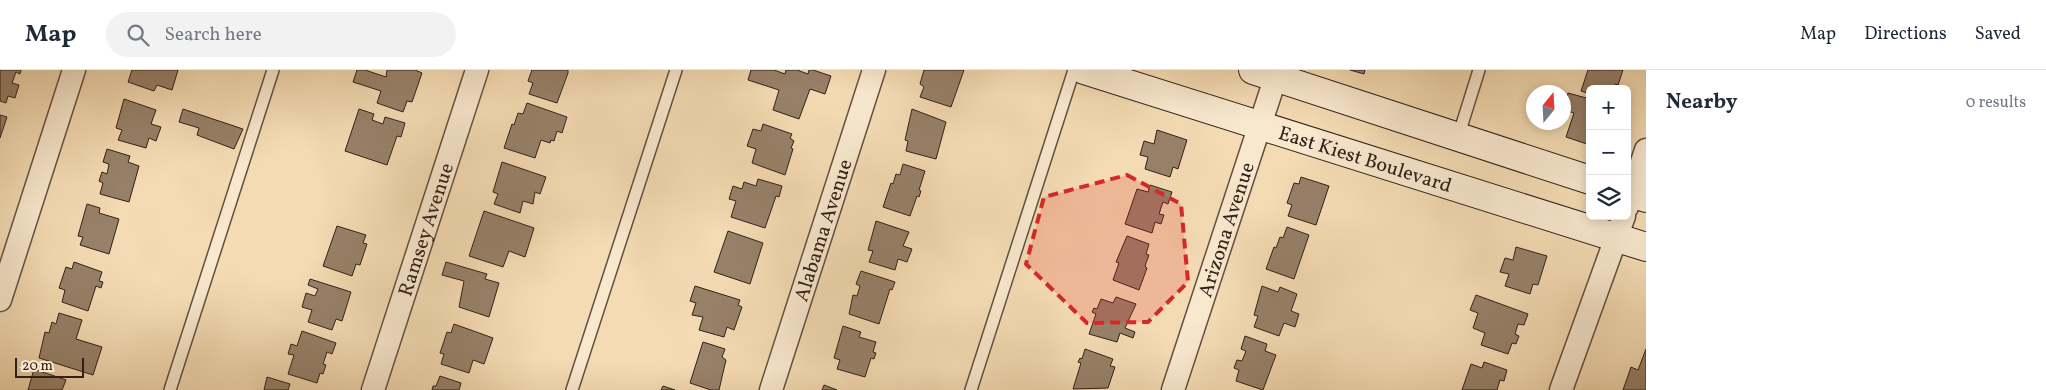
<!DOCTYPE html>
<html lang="en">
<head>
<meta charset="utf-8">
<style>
  body { margin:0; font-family:Vollkorn,serif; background:#f2f2f3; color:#1f2937 }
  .controls { position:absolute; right:15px; top:15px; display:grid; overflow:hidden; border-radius:8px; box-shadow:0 2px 12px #0003 }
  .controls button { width:45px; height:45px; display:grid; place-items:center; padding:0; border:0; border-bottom:1px solid #e0e1e3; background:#fff; color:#1f2937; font:25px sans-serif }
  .compass { position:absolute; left:1526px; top:15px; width:45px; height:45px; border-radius:50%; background:#fff; box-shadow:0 2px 12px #0003; rotate:18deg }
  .scale { position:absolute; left:15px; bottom:12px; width:69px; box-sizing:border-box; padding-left:5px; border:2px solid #332019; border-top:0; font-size:14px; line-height:18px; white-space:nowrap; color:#332019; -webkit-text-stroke:4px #f8e8ce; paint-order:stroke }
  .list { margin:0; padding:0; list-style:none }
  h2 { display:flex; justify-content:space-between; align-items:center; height:65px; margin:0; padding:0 20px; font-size:21px }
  h2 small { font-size:16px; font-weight:400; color:#747a83 }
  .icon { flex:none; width:28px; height:28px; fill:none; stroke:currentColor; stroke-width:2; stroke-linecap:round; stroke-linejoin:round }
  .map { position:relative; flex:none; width:1646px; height:320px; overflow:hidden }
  header { display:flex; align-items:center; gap:30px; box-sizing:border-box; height:70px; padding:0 25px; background:#fff; border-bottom:1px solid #e0e1e3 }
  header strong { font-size:24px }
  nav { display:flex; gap:28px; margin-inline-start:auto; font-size:18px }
  .search { width:350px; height:45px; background:#f2f2f3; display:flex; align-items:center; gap:12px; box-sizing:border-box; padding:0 18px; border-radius:28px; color:#747a83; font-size:19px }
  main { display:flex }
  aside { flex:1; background:#fff }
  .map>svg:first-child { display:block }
  .building { fill:#978169; stroke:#332019 }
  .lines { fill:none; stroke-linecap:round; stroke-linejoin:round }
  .service-casing { stroke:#634f40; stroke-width:14 }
  .minor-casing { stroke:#634f40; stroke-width:25 }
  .secondary-casing { stroke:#332019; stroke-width:30 }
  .service { stroke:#f8e8ce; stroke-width:11 }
  .minor { stroke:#f8e8ce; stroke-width:22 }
  .secondary { stroke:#f8e8ce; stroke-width:28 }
  .marked { fill:#d62828; fill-opacity:0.2; stroke:#d62828; stroke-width:4; stroke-dasharray:10 6; stroke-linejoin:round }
  .labels { text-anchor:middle; stroke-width:4.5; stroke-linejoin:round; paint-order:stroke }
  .street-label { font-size:20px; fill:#332019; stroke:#f8e8ce }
</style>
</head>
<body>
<header>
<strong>Map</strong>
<div class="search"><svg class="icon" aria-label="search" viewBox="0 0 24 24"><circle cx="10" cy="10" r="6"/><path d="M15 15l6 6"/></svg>Search here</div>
<nav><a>Map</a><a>Directions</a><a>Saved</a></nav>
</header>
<main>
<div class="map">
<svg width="1646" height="320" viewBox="0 0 1646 320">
  <rect width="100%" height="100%" fill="#f4dbb3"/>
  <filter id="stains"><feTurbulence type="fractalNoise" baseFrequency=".004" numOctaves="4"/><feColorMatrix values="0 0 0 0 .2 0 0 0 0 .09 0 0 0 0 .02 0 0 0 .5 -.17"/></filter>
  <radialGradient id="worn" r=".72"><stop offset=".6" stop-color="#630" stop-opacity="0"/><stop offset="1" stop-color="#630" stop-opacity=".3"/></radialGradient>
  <!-- building -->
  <g class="building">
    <path d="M0 0H21L20 4 16 2 12 13 19 15 15 28 8 26 6 33 0 31Z"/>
    <path d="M132 0H178L172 20 157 15 154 21 128 12Z"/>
    <path d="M357 0H365L386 7 387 0H415L422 3 412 32 407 31 403 42 377 33 381 21 353 12Z"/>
    <path d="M532 0H568V3L557 33 529 24 533 13 528 11Z"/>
    <path d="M751 0H774L785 4 786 0H797L808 4 809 0H813L831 6 825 24 810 19 799 49 773 40 779 20 748 10Z"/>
    <path d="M924 0H964L951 37 920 27 924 17 920 14Z"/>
    <path d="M1350 0H1365L1364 4Z"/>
    <path d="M1588 0H1623L1618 15 1615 14 1614 19H1590V24L1581 21Z"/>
    <path d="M1568 23 1590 29V75L1566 67 1574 43 1564 40Z"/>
    <path d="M124 29 156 40 151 54 161 57 156 71 149 68 146 78 118 70 122 60 116 58Z"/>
    <path d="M527 33 567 47 562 63 557 61 554 71 551 70 550 73 541 70 535 88 504 78 512 54 514 55 518 43 523 44Z"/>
    <path d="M183 39 243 59 234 79 197 65 199 58 179 52Z"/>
    <path d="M359 39 374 44 372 50 383 54 385 47 405 53 401 67 397 66 387 95 345 81Z"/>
    <path d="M912 39 946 52 936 89 906 81 908 71 905 70Z"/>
    <path d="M0 45 7 47 0 68Z"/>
    <path d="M763 54 792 64 790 68 794 71 791 78 793 79 785 105 752 93 756 79 747 76 753 59 761 61Z"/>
    <path d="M1157 60 1187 70 1178 99 1173 97 1170 107 1145 99 1148 87 1140 85 1144 71 1154 74Z"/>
    <path d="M107 79 130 86 128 92 139 96 129 132 100 124 103 113 99 111 102 102 107 104 109 94 103 92Z"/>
    <path d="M502 92 546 107 540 124 535 122 533 134 523 131 520 143 494 134 498 124 493 122Z"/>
    <path d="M903 94 925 101 919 120 921 121 919 127 917 126 910 146 883 137 891 113 893 114 896 104 900 105Z"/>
    <path d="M1301 107 1329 116 1316 155 1288 146 1292 135 1287 133 1294 113 1299 114Z"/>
    <path d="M758 109 782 116 779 127 776 126 765 158 731 147 736 131 729 129 733 116 742 119 744 112 756 116Z"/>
    <path d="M1150 115 1172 122 1168 134 1163 132 1159 144 1164 145 1161 154 1155 152 1152 163 1125 154 1137 119 1148 122Z"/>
    <path d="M87 134 100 138 99 143 119 149 109 184 80 175 83 167 78 166Z"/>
    <path d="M484 141 534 158 525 187 509 181 503 197 469 186Z"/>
    <path d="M876 151 909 162 903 176 912 179 907 192 898 189 895 200 869 192 873 181 868 180Z"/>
    <path d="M337 156 366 165 363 173 367 174 360 195 356 194 352 206 323 196Z"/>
    <path d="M1287 157 1309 165 1294 209 1266 199 1274 177 1276 178 1280 167 1283 168Z"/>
    <path d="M728 161 763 173 750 214 714 202Z"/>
    <path d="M1127 166 1149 174 1146 184 1149 185 1145 196 1147 198 1139 220 1113 210 1119 193 1116 192Z"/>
    <path d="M1516 177 1547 186 1538 215 1533 214 1530 224 1505 216 1509 204 1500 202 1505 188 1513 190Z"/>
    <path d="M74 192 102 202 99 211 103 212 101 218 96 216 88 241 62 232 65 220 59 218 66 197 72 199Z"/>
    <path d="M446 192 487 204 485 209 499 213 489 247 459 237 464 211 442 205Z"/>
    <path d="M861 201 895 212 892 220 890 219 879 254 849 244 853 225 857 226 860 216 856 214Z"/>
    <path d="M310 209 351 222 342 251 336 249 332 260 308 252 312 240 302 237 306 223 315 226 318 219 308 215Z"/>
    <path d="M695 216 740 230 738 235 742 237 734 260 727 257 724 267 699 260 703 247 692 245 696 233 690 231Z"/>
    <path d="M1262 216 1278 222 1280 217 1297 224 1291 241 1299 244 1295 257 1284 253 1279 266 1254 257 1258 246 1254 245Z"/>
    <path d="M1476 225 1528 244 1524 255 1518 254 1515 264 1519 266 1516 274 1512 273 1508 284 1481 275 1485 263 1473 258 1478 243 1470 240Z"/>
    <path d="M1116 227 1136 234 1125 258 1135 262 1133 268 1120 263 1117 272 1089 264 1096 244 1092 242 1094 238 1097 239 1101 229 1113 233Z"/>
    <path d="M59 243 82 250 76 269 102 277 93 305 39 288 45 262 49 263 52 252 56 254Z"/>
    <path d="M454 254 493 268 484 294 473 290 469 303 441 294 444 284 440 283 447 262 451 263Z"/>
    <path d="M843 256 861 262 859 267 876 272 873 282 876 283 874 289 871 288 865 307 837 299 840 290 834 288Z"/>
    <path d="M302 261 336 273 332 284 327 282 323 294 326 295 323 304 320 303 317 313 288 304 294 285 288 284 291 274 297 276Z"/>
    <path d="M1245 266 1267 274 1265 281 1276 285 1263 320 1236 311 1239 300 1234 298 1237 290 1242 291 1246 281 1241 279Z"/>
    <path d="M703 272 725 279 722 287 726 290 719 320H711L690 313Z"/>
    <path d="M1085 279 1113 289 1110 296 1115 297 1108 318 1073 319 1081 293 1078 292 1080 288 1082 289Z"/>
    <path d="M1646 279V320H1623L1631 297 1638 300Z"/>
    <path d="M1484 292 1507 300 1504 311 1500 310 1497 320H1462L1471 294 1482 298Z"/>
    <path d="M34 299 66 310 62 320H28Z"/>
    <path d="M440 306 461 313 459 320H432L433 316H436Z"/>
    <path d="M267 307 290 314 288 320H264Z"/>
    <path d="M824 315 837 320H822Z"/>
    <path d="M663 316 675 320H661Z"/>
  </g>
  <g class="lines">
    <defs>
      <g id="service">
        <path d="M1458 67 1479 0"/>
        <path d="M170 320 273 0"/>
        <path d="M572 320 676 0"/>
        <path d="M971 320 1074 0"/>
      </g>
      <g id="minor">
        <path d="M1627 137 1646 80"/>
        <path d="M0 230 74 0"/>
        <path id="s1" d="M373 320 477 0"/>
        <path id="s2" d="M771 320 874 0"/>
        <path id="s3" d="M1173 320 1278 0"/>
        <path d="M1561 320 1624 146"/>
      </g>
      <g id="secondary">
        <path id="s4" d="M1084 0 1646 177"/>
        <path d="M1253 0 1590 110"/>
        <path d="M1627 122 1646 128"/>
      </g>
    </defs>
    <!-- service casing -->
    <use href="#service" class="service-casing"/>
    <!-- minor casing -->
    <use href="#minor" class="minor-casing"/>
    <!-- secondary casing -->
    <use href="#secondary" class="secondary-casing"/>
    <!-- service -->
    <use href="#service" class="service"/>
    <!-- minor -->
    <use href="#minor" class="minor"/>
    <!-- secondary -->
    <use href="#secondary" class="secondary"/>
  </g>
  <!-- marked area -->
  <path class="marked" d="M1127 105 1181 134 1188 212 1148 252 1087 253 1026 194 1044 127Z"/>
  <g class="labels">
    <!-- street labels -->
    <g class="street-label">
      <text dy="7" stroke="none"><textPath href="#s4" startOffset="295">East Kiest Boulevard</textPath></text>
      <text dy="7" stroke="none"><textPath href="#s1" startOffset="169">Ramsey Avenue</textPath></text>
      <text dy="7" stroke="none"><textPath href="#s2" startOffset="168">Alabama Avenue</textPath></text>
      <text dy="7" stroke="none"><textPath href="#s3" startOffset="169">Arizona Avenue</textPath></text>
    </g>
  </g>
  <rect width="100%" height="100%" filter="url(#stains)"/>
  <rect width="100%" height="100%" fill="url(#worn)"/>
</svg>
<div class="controls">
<button>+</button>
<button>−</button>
<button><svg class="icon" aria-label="layers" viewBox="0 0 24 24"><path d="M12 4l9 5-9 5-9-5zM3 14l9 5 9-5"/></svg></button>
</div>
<svg class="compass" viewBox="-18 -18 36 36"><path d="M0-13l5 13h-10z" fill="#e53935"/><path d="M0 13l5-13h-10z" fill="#747a83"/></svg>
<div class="scale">20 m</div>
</div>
<aside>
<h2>Nearby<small>0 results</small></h2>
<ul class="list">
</ul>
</aside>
</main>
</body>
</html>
